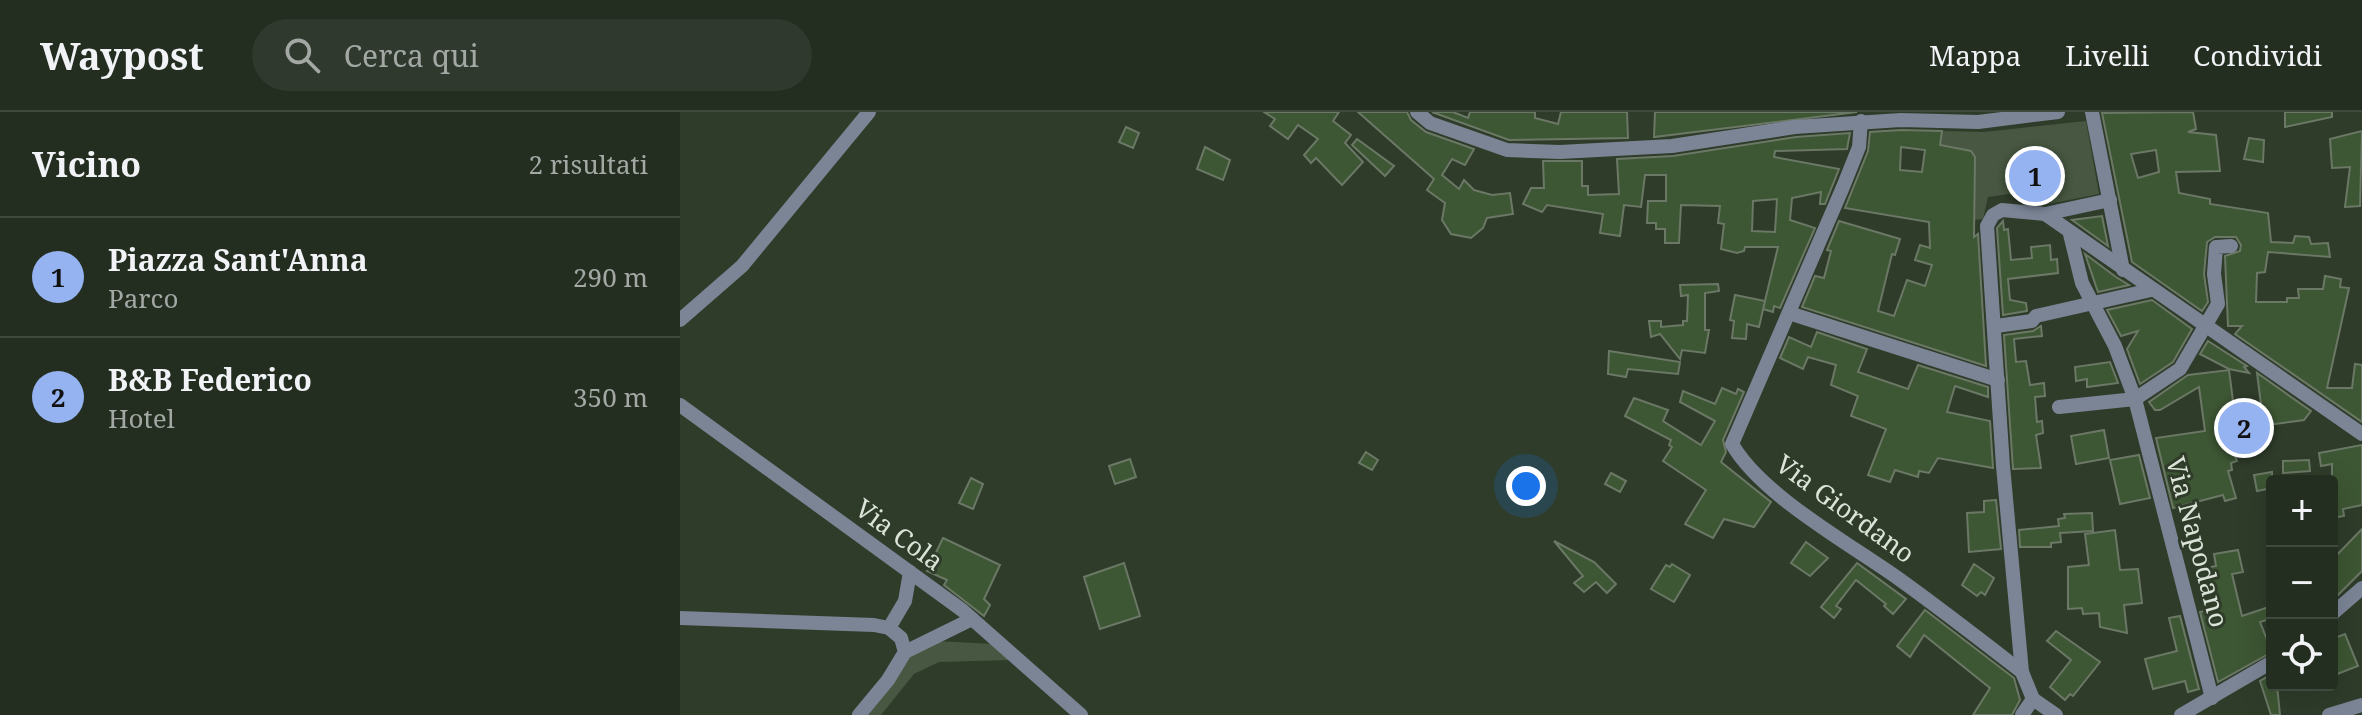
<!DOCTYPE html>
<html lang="it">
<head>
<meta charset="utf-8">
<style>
  body { margin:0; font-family:"Noto Serif",serif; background:#2f392d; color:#f1f3f6 }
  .controls { position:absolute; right:24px; bottom:24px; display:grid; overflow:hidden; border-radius:8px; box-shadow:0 8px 32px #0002 }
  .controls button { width:72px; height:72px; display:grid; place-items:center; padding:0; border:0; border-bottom:2px solid #40493e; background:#232d20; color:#f1f3f6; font:40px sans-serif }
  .you { position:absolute; left:846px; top:374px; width:28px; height:28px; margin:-20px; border:6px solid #fff; border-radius:50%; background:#1a73e8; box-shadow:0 0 0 12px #1a73e833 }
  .badge { display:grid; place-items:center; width:52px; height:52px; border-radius:50%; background:#95b2f1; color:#111; font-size:26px; font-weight:700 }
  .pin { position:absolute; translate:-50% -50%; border:4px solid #fff; box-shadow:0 2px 8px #0006 }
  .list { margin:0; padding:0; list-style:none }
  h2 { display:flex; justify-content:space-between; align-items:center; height:104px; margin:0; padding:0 32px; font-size:34px }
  h2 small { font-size:26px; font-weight:400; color:#a3a8a5 }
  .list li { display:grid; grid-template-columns:52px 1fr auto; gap:24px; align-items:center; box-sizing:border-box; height:120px; padding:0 32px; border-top:2px solid #40493e }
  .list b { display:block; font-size:30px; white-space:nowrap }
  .list p { margin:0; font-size:26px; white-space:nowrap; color:#a3a8a5 }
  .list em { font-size:26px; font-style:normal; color:#a3a8a5 }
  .icon { flex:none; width:44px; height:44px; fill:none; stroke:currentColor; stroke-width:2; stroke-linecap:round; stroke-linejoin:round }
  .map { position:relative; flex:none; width:1682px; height:603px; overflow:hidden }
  header { display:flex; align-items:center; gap:48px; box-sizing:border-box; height:112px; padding:0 40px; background:#232d20; border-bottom:2px solid #40493e }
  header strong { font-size:38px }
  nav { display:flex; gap:44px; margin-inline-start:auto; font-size:28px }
  .search { width:560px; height:72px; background:#2f392d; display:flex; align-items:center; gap:20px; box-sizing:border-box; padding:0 28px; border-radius:44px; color:#a3a8a5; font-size:30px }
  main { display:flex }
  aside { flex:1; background:#232d20 }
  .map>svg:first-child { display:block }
  .green { fill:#475741 }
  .building { fill:#3d5633; stroke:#6a7865; stroke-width:2; fill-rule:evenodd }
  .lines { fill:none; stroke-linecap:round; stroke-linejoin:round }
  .minor { stroke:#7b8596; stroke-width:14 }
  .labels { text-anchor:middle; stroke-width:6; stroke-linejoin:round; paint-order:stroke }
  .street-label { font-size:26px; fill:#dce4d9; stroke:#2f3c2a }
</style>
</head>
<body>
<header>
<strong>Waypost</strong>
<div class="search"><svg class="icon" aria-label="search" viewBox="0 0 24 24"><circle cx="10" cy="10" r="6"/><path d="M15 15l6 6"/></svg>Cerca qui</div>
<nav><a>Mappa</a><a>Livelli</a><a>Condividi</a></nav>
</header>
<main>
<aside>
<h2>Vicino<small>2 risultati</small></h2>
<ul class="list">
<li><span class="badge">1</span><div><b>Piazza Sant'Anna</b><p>Parco</p></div><em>290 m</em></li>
<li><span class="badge">2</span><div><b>B&amp;B Federico</b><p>Hotel</p></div><em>350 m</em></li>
</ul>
</aside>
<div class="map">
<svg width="1682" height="603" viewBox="0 0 1682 603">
  <rect width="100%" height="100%" fill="#2f3c2a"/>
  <!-- green -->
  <g class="green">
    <path d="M1406 9 1419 82 1348 96 1329 82 1308 85 1303 107 1294 108V45L1291 39 1260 33 1262 19 1304 20Z"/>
    <path d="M255 529 313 532 330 548 259 550 234 562 201 603H185L232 543Z"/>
  </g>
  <!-- building -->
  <g class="building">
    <path d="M584 0H659L653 9 671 23 665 31 683 50 662 73 636 46 631 51 624 43 638 27 618 13 608 27 590 14 595 7Z"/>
    <path d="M678 0H727L731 8 746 20 794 37 785 53 772 47 762 63 779 77 784 68 794 78 812 83 830 81 833 102 807 106 803 116 791 126 771 122 762 108 765 91 747 78 754 67Z"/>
    <path d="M752 0H773L788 6 790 0H855V6L878 12 881 0H947L948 26 829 28Z"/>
    <path d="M975 0H1177L974 25Z"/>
    <path d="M1513 0 1516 17 1508 20 1536 23 1540 59 1496 60 1499 81 1530 87V92L1588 101 1591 130 1613 131 1615 124 1629 125 1631 132 1648 131 1650 145 1588 140 1585 160 1577 161 1576 190H1607V186H1619L1618 177H1643L1645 164 1661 167 1660 175 1669 176 1647 276H1672L1675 252 1682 253V310L1555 222 1562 214H1548L1545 144 1560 139 1561 133 1556 125H1535L1527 130 1524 162 1528 190 1522 199 1452 150 1422 1ZM1476 38 1479 60 1458 66 1451 42Z"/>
    <path d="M1605 0H1652V5L1605 15Z"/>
    <path d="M446 15 459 21 453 36 439 30Z"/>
    <path d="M1221 18 1262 19 1260 33 1291 39 1295 45 1294 125 1298 122 1306 254 1122 195 1135 164 1144 166 1151 139 1147 138 1159 109 1220 127 1215 143 1212 142 1198 199 1214 204 1227 168 1245 174 1252 153 1235 148 1240 133 1250 136 1249 110 1165 96 1188 39 1190 20ZM1221 35 1245 38 1242 60 1220 58Z"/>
    <path d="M1682 19 1680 94 1665 95 1670 55 1652 56 1650 27Z"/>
    <path d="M1170 21 1167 37 1095 39 1094 45 1159 57 1145 92H1140L1141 80 1112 86 1110 108 1135 116 1100 196 1094 194 1093 200 1083 197 1098 135H1065L1064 139 1057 141 1041 137 1044 112 1038 111 1040 94 1001 93 999 131H985V117H976V111H967L968 89H986V63H965L961 95 944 93 940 124 920 121 923 102 867 93 862 100 843 92 851 76H864L863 49H902V74H908V83L939 82 937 47 993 44 1116 25ZM1097 87 1095 120 1072 119 1073 89Z"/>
    <path d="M1569 26 1584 28 1583 50 1564 47Z"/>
    <path d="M677 27 714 54 705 64 672 33Z"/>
    <path d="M525 35 550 48 543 68 517 57Z"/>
    <path d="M1422 104 1428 134 1392 108Z"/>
    <path d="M1323 109 1324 118 1328 117 1331 148 1352 146 1351 135 1370 133 1371 148 1377 147 1378 161 1328 167 1330 188 1346 191 1347 199 1323 203 1317 116Z"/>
    <path d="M1405 142 1436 165 1449 173 1418 180Z"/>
    <path d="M1038 172 1039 179 1025 181V218H1029L1025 241 1002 238 1000 247 980 222 971 225 969 209H981V215L1003 213V209H1007L1008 183 1001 184 1000 173Z"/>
    <path d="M1055 183 1085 189 1079 215 1067 212 1066 227 1052 226 1054 209 1050 208Z"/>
    <path d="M1472 188 1512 217 1493 250 1460 272 1447 237 1458 219 1441 224 1427 198Z"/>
    <path d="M1361 214 1362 224 1334 227 1336 250 1346 249 1350 273 1364 271 1365 284 1355 285 1357 310 1362 309 1363 321 1356 323 1361 356 1333 357 1324 223 1353 219Z"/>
    <path d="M1137 220 1187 237 1178 260 1228 277 1238 253 1308 275V285L1275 274 1267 300 1310 309 1313 356 1258 346 1249 361 1239 359 1238 365 1215 358 1210 370 1188 363 1206 317 1171 304 1178 284 1151 273 1156 253 1128 245 1123 257 1100 246 1109 225 1131 235Z"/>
    <path d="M1528 229 1567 254 1564 255 1569 261 1549 257 1520 242Z"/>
    <path d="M929 239 1000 250 998 262 948 257 946 265 928 262Z"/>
    <path d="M1430 250 1438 271 1407 275V267L1396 269 1395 255Z"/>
    <path d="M1549 258 1554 297 1581 292 1577 261 1631 299 1624 308 1580 314 1584 335 1553 339 1557 349 1551 351 1552 358 1548 359 1556 386 1545 389 1543 383 1493 396 1476 326 1525 319 1519 275 1480 298H1475L1469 290 1508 263Z"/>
    <path d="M1042 276 1056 282 1058 277 1064 280 1043 328 1046 340 1041 350 1091 390 1074 415 1044 407 1033 426 1005 412 1026 378 983 349 992 335 989 333 991 328 945 304 954 286 988 298 983 309 1021 333 1035 309 1000 290 1003 279 1035 292Z"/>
    <path d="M1424 318 1429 346 1396 352 1391 324Z"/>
    <path d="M1682 333V393L1663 397 1664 404 1652 406V352L1641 354 1639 341Z"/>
    <path d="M686 340 698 348 692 358 679 351Z"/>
    <path d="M1459 343 1470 386 1440 392 1430 348Z"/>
    <path d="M450 347 456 365 435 372 429 354Z"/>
    <path d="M1629 348 1630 359 1603 361V349Z"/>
    <path d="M1592 360V376L1577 379 1574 363Z"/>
    <path d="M931 361 946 369 940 380 925 372Z"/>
    <path d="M291 366 303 372 293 397 279 391Z"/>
    <path d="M1316 388 1321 437 1289 440 1287 401 1304 400V389Z"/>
    <path d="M1412 401 1413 419 1380 421 1381 430 1371 431V435H1340L1339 418 1379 414 1378 407 1385 406 1384 402Z"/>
    <path d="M1682 417V459L1652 489V448Z"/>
    <path d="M1435 418 1440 458 1458 457 1462 491 1444 493 1447 521 1420 515 1419 501 1403 502 1402 496 1388 497V455L1409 453 1405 422Z"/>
    <path d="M263 426 320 453 304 487 310 493 304 504 264 473 267 468 247 459Z"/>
    <path d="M874 429 914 450 936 472 927 481 916 470 904 480 894 471 903 464Z"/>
    <path d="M1126 430 1148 446 1130 464 1111 451Z"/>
    <path d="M1558 438 1563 460 1552 462 1562 504 1592 494V506L1580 510 1592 540 1538 570 1520 500 1529 498 1516 458 1536 454 1534 442Z"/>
    <path d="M444 451 460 504 420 517 404 465Z"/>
    <path d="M1177 451 1226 487 1213 502 1204 494 1206 492 1176 468 1156 494 1161 497 1154 506 1141 495Z"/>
    <path d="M992 452 1010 463 994 490 971 477 986 453 990 455Z"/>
    <path d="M1294 452 1314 466 1305 483 1301 480 1297 484 1282 473Z"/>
    <path d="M1245 498 1334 566 1340 588 1332 603H1293L1310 576 1244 523 1230 545 1217 534Z"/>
    <path d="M1500 504 1519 577 1508 580 1505 569 1473 577 1465 547 1497 539 1489 506Z"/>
    <path d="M1376 519 1420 550 1393 584 1390 582 1385 588 1370 575 1391 548 1367 529Z"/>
    <path d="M1665 522 1678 554 1652 564V527Z"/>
    <path d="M1592 562V573H1597L1600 603H1591L1580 569Z"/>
  </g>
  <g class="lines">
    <!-- minor -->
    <g class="minor">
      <path d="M737 0 750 11 827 38 880 40 992 34 1115 15 1221 8 1298 10 1378 0"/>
      <path d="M1412 0 1443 158"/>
      <path d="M1181 9 1179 35 1163 75 1052 332C1081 383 1170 432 1219 467 1261 497 1302 529 1342 560"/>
      <path d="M1365 102 1682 322"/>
      <path d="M1390 122 1402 171 1435 234 1455 287 1532 586"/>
      <path d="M1109 201 1318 268"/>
      <path d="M0 208 62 154 189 0"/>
      <path d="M1316 214 1352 209 1356 204 1471 178"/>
      <path d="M0 293 282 498 401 603"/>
      <path d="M1379 295 1455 287 1500 257 1538 192 1534 162 1536 135 1551 134"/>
      <path d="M1652 502 1682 476"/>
      <path d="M0 506 194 513 209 516 221 526 225 540 208 568 179 603"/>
      <path d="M209 516 225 489 230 460"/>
      <path d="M225 540 292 507"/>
      <path d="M1342 603 1353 587"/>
      <path d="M1376 603 1353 587 1342 560 1323 354 1307 114 1313 103 1322 98 1365 102 1430 88"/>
      <path d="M1501 603 1592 550"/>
      <path d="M1649 603 1682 593"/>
    </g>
  </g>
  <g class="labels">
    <!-- street labels -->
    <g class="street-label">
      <text transform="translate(1165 397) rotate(36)" y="9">Via Giordano</text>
      <text transform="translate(219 423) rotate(36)" y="9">Via Cola</text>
      <text transform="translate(1517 430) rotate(75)" y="9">Via Napodano</text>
    </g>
  </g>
</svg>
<div class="controls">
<button>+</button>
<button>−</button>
<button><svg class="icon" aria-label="locate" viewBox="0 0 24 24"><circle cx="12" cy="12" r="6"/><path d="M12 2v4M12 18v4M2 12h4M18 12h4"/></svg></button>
</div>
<div class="you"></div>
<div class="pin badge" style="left:1355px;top:64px">1</div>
<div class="pin badge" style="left:1564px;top:316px">2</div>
</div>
</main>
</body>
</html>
